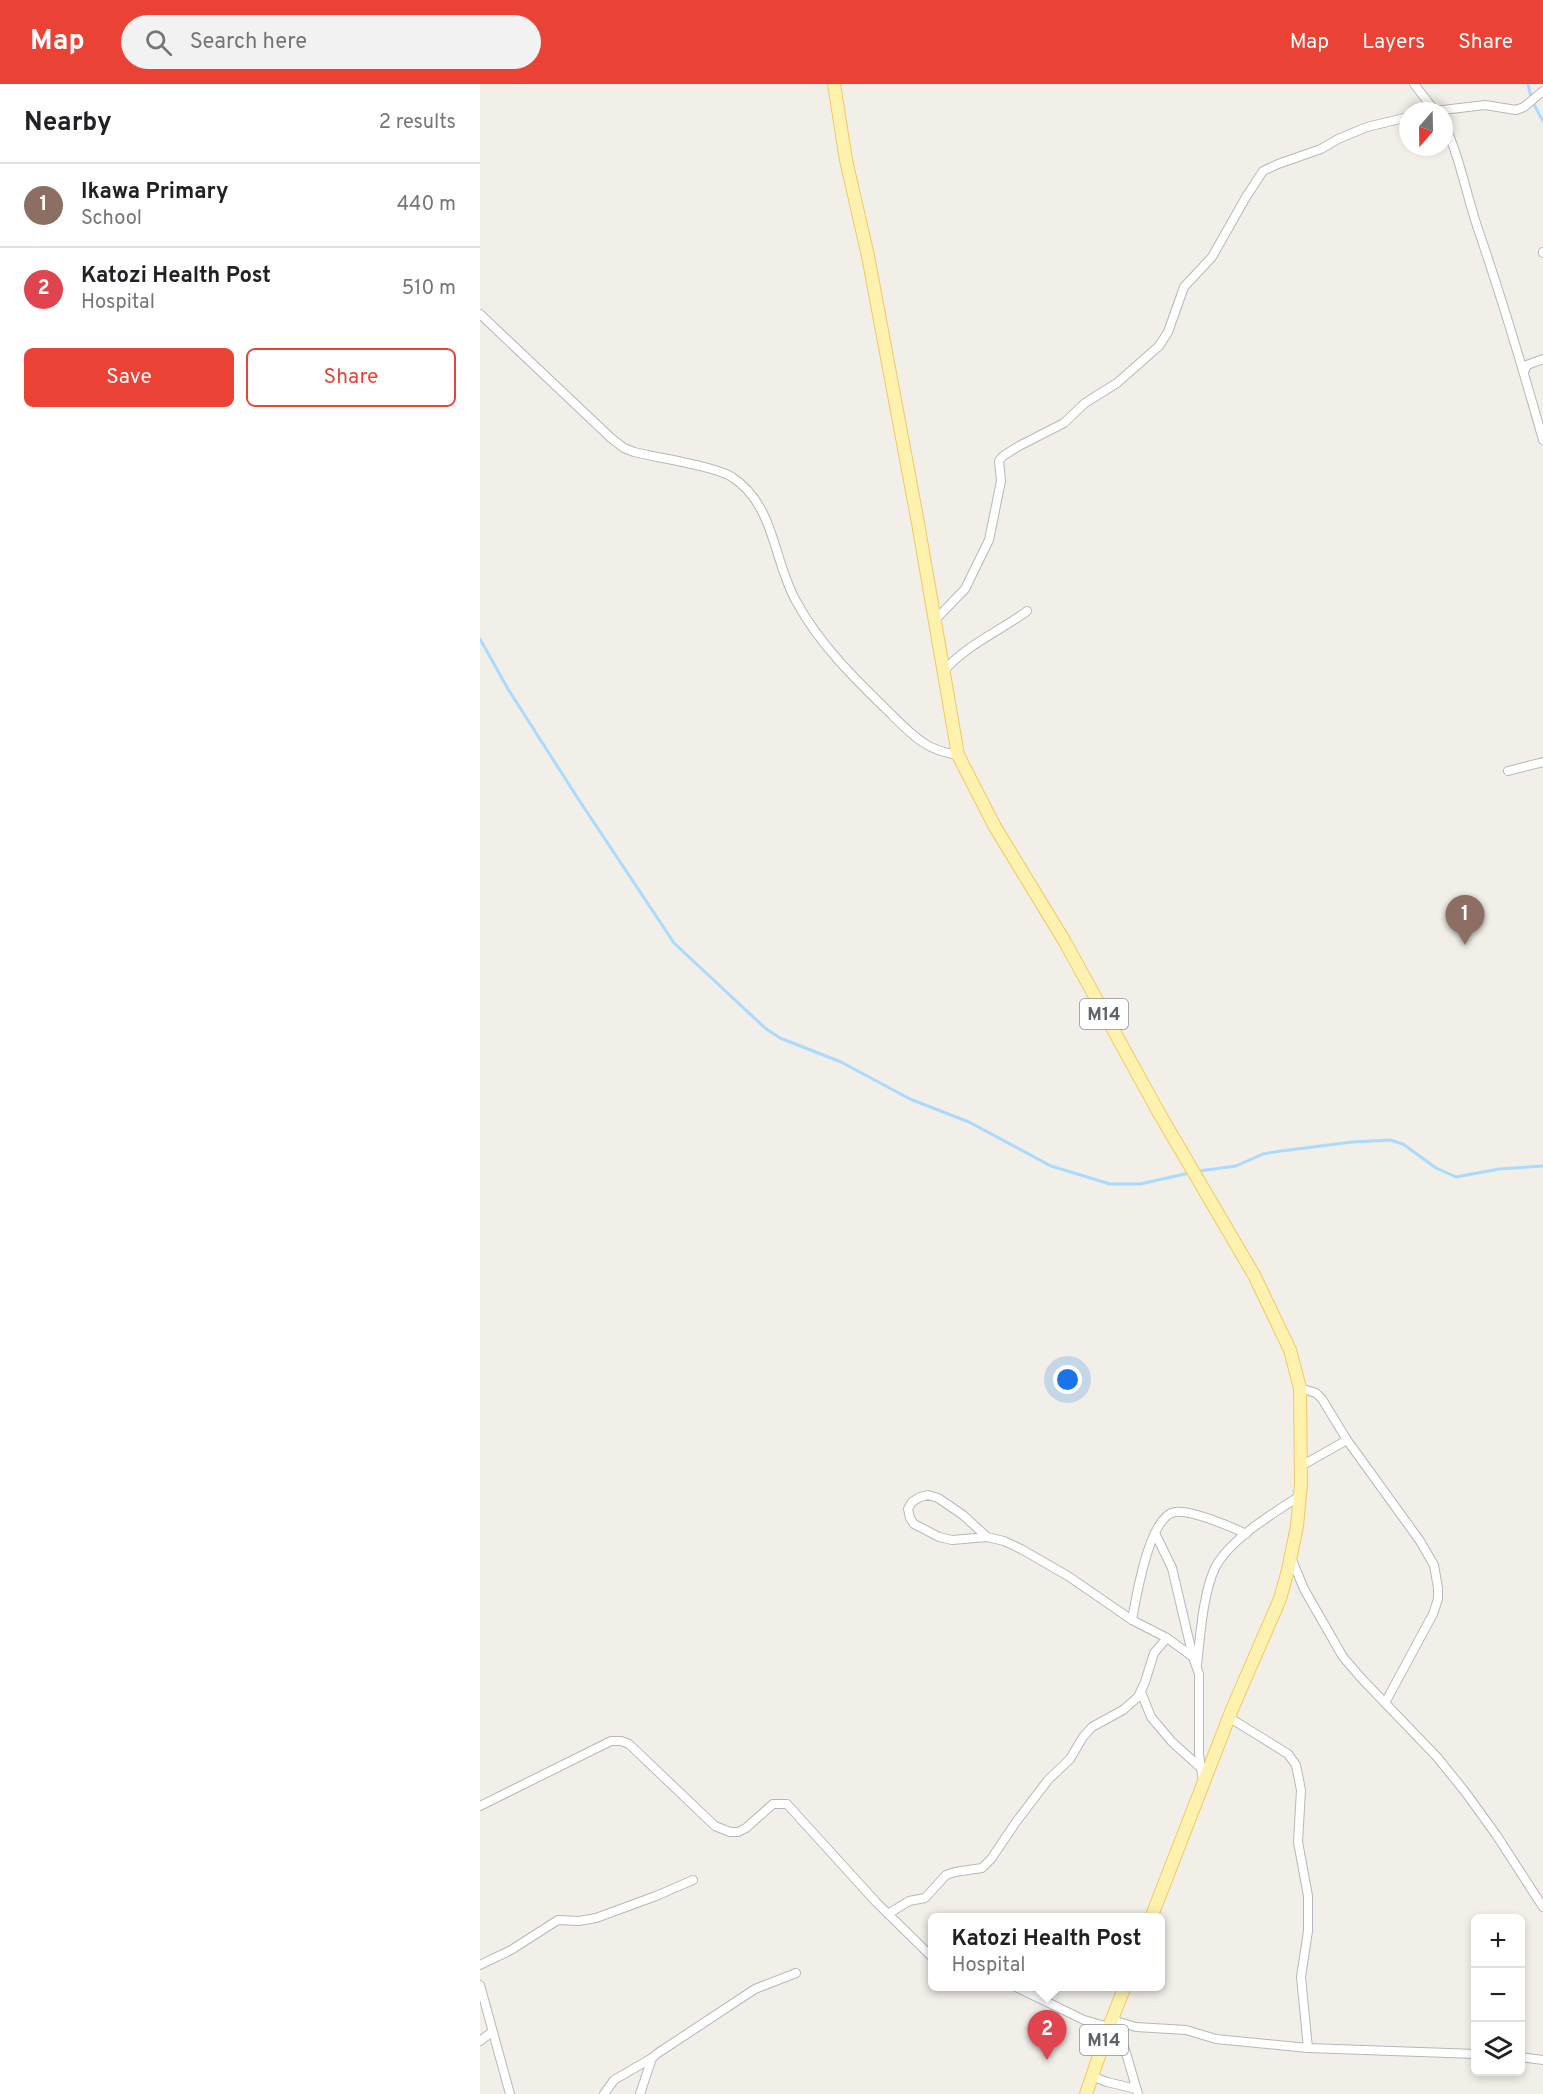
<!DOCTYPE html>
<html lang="en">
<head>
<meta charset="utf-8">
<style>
  body { margin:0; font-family:Overpass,sans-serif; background:#f2f2f2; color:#202124 }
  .controls { position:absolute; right:18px; bottom:18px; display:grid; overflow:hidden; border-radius:9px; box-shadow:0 3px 9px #0003 }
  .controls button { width:54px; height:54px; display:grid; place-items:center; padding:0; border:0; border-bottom:2px solid #e0e0e0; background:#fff; color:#202124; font:30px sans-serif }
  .compass { position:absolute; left:919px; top:18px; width:54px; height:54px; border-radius:50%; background:#fff; box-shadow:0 3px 9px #0003; rotate:200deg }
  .you { position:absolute; left:588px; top:1296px; width:21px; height:21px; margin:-15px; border:4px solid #fff; border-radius:50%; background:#1a73e8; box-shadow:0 0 0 9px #1a73e833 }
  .badge { display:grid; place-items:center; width:39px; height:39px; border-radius:50%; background:#ea4335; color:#fff; font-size:20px; font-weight:700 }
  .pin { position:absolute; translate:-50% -50px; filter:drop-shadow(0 2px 3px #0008) }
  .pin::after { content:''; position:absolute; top:32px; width:21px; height:18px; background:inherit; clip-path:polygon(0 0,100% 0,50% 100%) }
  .popup { position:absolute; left:448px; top:1829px; width:237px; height:78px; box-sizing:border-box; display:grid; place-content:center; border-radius:9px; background:#fff; filter:drop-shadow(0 2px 4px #0005); font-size:20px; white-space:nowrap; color:#757577 }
  .popup b { font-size:22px; color:#202124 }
  .popup::after { content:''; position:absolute; left:50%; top:100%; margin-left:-12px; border:12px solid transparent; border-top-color:#fff }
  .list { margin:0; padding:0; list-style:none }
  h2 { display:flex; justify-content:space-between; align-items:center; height:78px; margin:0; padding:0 24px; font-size:26px }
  h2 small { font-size:20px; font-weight:400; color:#757577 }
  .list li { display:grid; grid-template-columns:39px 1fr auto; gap:18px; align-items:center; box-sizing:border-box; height:84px; padding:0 24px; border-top:2px solid #e0e0e0 }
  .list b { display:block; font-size:22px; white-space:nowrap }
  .list p { margin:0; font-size:20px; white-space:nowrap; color:#757577 }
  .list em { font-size:20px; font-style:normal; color:#757577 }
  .actions { display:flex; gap:12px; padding:18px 24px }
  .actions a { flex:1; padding:14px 0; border:2px solid #ea4335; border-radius:9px; text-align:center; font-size:21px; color:#ea4335 }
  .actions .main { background:#ea4335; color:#fff }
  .icon { flex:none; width:33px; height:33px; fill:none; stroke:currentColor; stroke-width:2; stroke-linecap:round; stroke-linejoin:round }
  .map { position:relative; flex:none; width:1063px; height:2010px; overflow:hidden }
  header { display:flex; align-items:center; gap:36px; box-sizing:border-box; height:84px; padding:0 30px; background:#ea4335; color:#fff }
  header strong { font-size:28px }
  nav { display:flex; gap:33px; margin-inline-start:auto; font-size:21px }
  .search { width:420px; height:54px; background:#f2f2f2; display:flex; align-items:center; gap:15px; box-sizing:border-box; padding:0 21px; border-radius:33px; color:#757577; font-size:22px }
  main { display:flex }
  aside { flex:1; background:#fff }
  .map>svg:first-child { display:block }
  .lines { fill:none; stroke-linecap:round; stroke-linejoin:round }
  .stream { stroke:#aadaff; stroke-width:3 }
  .minor-casing { stroke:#b5b8bc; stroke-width:10 }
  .primary-casing { stroke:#f2c960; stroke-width:14 }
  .minor { stroke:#fff; stroke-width:8 }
  .primary { stroke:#fff2af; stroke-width:12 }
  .labels { text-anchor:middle; stroke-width:5; stroke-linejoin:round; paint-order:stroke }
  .shield { fill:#fff; stroke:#8f9295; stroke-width:1.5 }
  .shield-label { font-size:18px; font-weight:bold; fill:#5f6368 }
</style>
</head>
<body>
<header>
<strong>Map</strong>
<div class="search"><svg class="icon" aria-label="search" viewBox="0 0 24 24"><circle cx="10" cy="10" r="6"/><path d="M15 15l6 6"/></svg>Search here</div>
<nav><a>Map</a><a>Layers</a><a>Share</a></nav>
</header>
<main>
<aside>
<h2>Nearby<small>2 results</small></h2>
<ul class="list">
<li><span class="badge" style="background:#8d6e63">1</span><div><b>Ikawa Primary</b><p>School</p></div><em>440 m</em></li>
<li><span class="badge" style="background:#e0444e">2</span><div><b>Katozi Health Post</b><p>Hospital</p></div><em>510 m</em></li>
</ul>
<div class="actions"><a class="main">Save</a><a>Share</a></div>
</aside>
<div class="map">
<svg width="1063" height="2010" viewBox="0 0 1063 2010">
  <rect width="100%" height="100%" fill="#f1efe8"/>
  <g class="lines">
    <!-- stream -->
    <g class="stream">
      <path d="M1048 0 1052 17 1063 37"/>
      <path d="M0 555 28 605 97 713 194 859 285 944 300 954 361 978 430 1015 489 1038 571 1082 630 1100H660L709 1089"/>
      <path d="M719 1087 756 1082 783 1070 801 1067 872 1058 910 1056 923 1060 956 1084 976 1093 1019 1085 1063 1082"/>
    </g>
    <defs>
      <g id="minor">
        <path d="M934 0 955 27"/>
        <path d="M954 27 1005 21 1036 26 1044 23 1063 7"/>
        <path d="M964 40C980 73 986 110 998 145 1022 215 1043 285 1063 356"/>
        <path d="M1063 168V169"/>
        <path d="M0 230 131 354 144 364 154 368C178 374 234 382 252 393 295 421 293 476 316 517 339 560 375 595 410 629 420 639 431 651 444 659 454 666 466 669 478 671"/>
        <path d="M1044 288 1047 281 1063 275"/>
        <path d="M455 536 485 505 509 456 521 397 519 377 523 372 539 362 584 339 605 319 637 299 679 262 688 248 704 203 732 173 766 113 783 87 798 80 841 65 858 55 887 43 928 33"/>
        <path d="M464 587C486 561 520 547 547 527"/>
        <path d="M1028 687 1063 678"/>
        <path d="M820 1304 836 1309 842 1315 867 1356 940 1457 951 1476 954 1481 958 1504V1515L953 1530 905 1619"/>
        <path d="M821 1382 867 1356"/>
        <path d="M675 1449 692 1484 713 1573"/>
        <path d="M507 1453 483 1431 458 1414 448 1411 440 1413 432 1418 428 1425 430 1434 434 1440 459 1453 472 1456 507 1453 524 1457 541 1465 588 1492 652 1536 687 1554 713 1573 719 1590V1670L723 1697"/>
        <path d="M812 1476 824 1505 863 1573 882 1595 957 1673 986 1709 1017 1752 1063 1823"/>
        <path d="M652 1536C656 1514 669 1432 695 1428 710 1425 752 1443 766 1450"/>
        <path d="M717 1581C720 1553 723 1509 735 1484 749 1456 793 1429 820 1412"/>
        <path d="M661 1608 671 1633 692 1658 721 1684"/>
        <path d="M750 1634 808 1670 816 1681 821 1706 818 1758 828 1812V1847L821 1893 828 1964"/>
        <path d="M0 1722 131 1657H141L149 1660 235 1742 250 1748H258L266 1744 293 1720H307L396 1818 453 1874"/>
        <path d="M408 1830 429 1817 445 1814 466 1791 475 1788 502 1784 511 1775 536 1738 568 1696 590 1675 603 1653 612 1643 643 1626 658 1613 665 1598 674 1569 687 1554"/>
        <path d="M0 1881 31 1866 78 1836 99 1837 116 1834 176 1812 213 1796"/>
        <path d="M0 1901 30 2010"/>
        <path d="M534 1902 604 1936 629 1943"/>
        <path d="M632 1936 656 1943 706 1946 736 1955 828 1964 996 1970"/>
        <path d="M637 1938 658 2010"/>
        <path d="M0 1957 12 1948"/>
        <path d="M1040 1973 1063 1976"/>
        <path d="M611 1992 627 1998 656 2005"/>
        <path d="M124 2010 134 1996 172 1974"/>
        <path d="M160 2010 172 1974 178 1969 275 1905 316 1889"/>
      </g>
      <g id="primary">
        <path d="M354 0 366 76 388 172 438 439 478 671 515 743 585 858 679 1029 774 1191 810 1266 820 1304 821 1400 817 1442 808 1486 800 1515 753 1623 671 1834"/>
        <path d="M606 2010 629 1943 645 1902"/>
      </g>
    </defs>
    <!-- minor casing -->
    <use href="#minor" class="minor-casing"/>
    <!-- primary casing -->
    <use href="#primary" class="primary-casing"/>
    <!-- minor -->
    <use href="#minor" class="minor"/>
    <!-- primary -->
    <use href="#primary" class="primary"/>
  </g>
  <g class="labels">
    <!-- shield labels -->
    <g class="shield">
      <rect x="600" y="915" width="48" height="30" rx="4.5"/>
      <rect x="600" y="1941" width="48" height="30" rx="4.5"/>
    </g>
    <g class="shield-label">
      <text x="624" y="936">M14</text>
      <text x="624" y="1962">M14</text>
    </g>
  </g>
</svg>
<div class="controls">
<button>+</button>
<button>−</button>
<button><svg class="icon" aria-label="layers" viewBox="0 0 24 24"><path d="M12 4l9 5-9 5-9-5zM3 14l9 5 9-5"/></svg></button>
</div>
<svg class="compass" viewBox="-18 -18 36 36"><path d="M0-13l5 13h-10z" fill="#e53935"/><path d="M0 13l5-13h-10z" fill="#757577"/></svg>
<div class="you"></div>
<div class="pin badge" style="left:985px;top:861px;background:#8d6e63">1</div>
<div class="pin badge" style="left:567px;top:1976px;background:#e0444e">2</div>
<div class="popup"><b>Katozi Health Post</b>Hospital</div>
</div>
</main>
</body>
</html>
